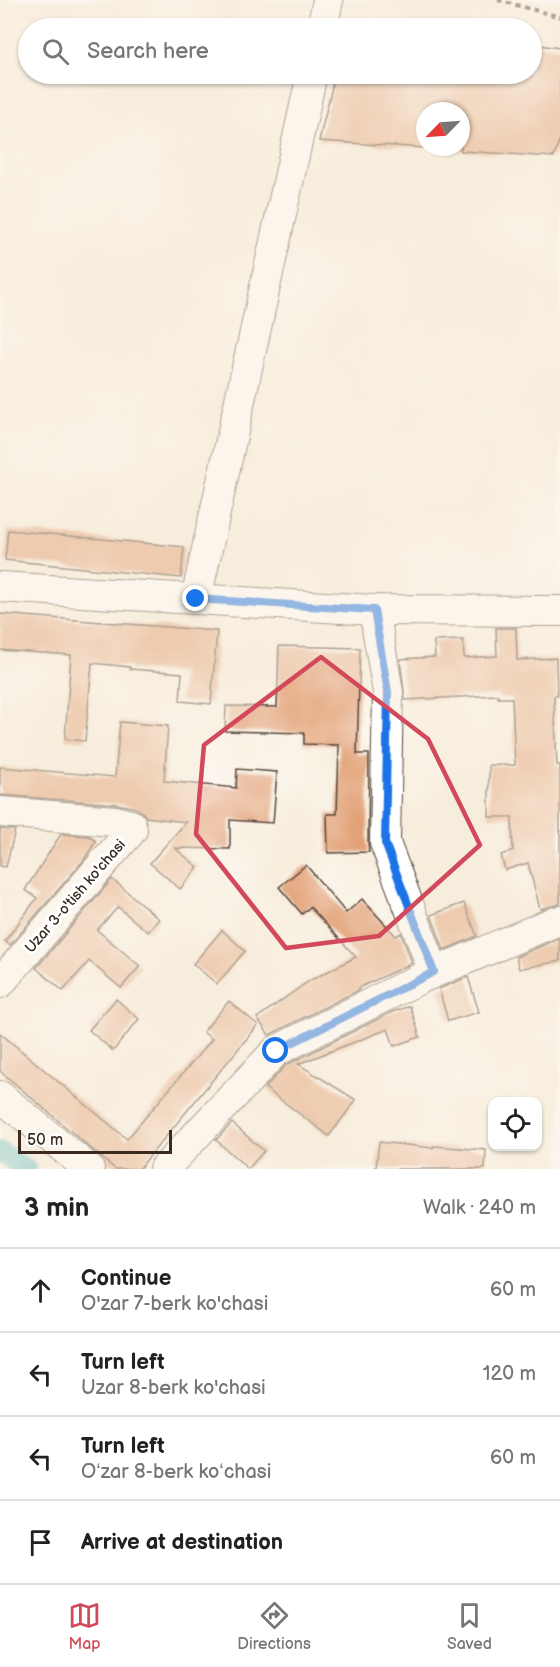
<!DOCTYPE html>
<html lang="en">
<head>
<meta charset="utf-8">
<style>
  body { margin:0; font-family:"Balsamiq Sans",sans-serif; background:#f2f2f2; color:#222 }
  .controls { position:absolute; right:18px; bottom:18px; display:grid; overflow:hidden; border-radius:12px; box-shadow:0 2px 4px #0004 }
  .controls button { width:54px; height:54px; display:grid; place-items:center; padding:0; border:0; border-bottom:2px solid #e0e0e0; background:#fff; color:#222; font:30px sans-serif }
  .compass { position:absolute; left:416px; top:102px; width:54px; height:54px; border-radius:50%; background:#fff; box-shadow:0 2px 4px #0004; rotate:245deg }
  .scale { position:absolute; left:18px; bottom:15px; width:154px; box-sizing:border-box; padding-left:6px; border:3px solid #3b2a1e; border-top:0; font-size:16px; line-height:21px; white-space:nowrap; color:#3b2a1e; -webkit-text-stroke:4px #fff; paint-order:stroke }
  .stop { position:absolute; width:18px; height:18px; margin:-14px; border:4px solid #1a73e8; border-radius:50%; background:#fff }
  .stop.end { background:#1a73e8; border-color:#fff; box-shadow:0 2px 6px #0008 }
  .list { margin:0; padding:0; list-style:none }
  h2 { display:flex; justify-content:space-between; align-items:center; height:78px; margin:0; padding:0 24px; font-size:26px }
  h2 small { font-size:20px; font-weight:400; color:#767676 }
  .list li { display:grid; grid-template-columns:39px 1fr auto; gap:18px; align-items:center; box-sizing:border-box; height:84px; padding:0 24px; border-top:2px solid #e0e0e0 }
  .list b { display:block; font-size:22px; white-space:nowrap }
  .list p { margin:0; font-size:20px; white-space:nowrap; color:#767676 }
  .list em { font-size:20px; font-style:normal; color:#767676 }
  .icon { flex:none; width:33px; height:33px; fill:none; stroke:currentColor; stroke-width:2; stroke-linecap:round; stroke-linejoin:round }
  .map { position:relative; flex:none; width:560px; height:1169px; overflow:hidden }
  .search { position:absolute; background:#fff; box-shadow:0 2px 4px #0004; left:18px; right:18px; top:18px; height:66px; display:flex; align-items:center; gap:15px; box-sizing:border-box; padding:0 21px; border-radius:33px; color:#767676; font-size:22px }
  .sheet { height:414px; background:#fff }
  nav { display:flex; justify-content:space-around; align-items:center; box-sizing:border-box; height:84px; border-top:2px solid #e0e0e0; background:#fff; font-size:16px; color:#767676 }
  nav a { display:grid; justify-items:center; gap:3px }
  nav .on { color:#d1495b }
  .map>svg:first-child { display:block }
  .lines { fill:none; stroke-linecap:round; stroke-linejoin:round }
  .canal { stroke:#46b6be; stroke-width:21 }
  .building { fill:#e2a176 }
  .minor-casing { stroke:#57473a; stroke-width:32 }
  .path { stroke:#57473a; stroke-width:4; stroke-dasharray:4.5 4.5; stroke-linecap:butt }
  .minor { stroke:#fff; stroke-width:30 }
  .route { stroke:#1a73e8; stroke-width:8 }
  .marked { fill:none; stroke:#d1495b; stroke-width:4.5; stroke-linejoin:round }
  .labels { text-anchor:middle; stroke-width:6; stroke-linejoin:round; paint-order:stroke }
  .street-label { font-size:15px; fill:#3b2a1e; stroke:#fff }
</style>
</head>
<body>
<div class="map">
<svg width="560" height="1169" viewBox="0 0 560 1169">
  <rect width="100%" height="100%" fill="#fff"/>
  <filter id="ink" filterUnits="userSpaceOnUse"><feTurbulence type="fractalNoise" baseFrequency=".0167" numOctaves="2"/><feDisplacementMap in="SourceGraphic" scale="12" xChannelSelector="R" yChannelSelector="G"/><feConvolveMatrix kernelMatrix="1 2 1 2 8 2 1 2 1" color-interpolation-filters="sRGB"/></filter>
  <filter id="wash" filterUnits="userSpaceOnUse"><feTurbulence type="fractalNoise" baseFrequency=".008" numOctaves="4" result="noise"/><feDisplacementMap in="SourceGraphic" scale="24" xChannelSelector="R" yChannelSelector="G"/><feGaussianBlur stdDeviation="1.35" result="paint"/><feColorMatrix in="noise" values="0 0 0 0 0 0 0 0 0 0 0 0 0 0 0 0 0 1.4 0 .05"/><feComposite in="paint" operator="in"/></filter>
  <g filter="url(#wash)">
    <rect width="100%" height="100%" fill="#f7eddc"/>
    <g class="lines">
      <!-- canal -->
      <path class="canal" d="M0 1152 26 1169"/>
    </g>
    <g id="blocks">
      <!-- building -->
      <g class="building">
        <path d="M531 44 560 48V138L554 157 461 151V111H425V148L319 141 335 74H531Z"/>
        <path d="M8 530 184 547 181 578 5 560Z"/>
        <path d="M0 614 217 631 211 704 180 701 182 673 130 669V667L92 663 85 741 65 739 71 655 0 650Z"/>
        <path d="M496 628H516L517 660 556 658 557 696H554L557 765H560V904L540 909 528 863 505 870 501 855 513 851 512 817H489V765H515L512 698H498V695L405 700 400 659 435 657 434 641 463 640 464 658 497 656Z"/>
        <path d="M279 646 360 648 357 754H369L368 843 369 852 328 853 327 814H337L339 745 304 744V733L225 731 226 706 277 707Z"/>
        <path d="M120 722 168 726 164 781 236 788 237 769 277 772 273 823 230 820V849L175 848 198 867 180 889 150 863 186 822 146 817 143 813 136 808 117 804 0 795V767L115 777Z"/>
        <path d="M0 829 15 830 6 867 0 866Z"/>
        <path d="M61 834 89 836 96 841 84 860 10 945 5 941 37 898 25 890Z"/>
        <path d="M306 865 346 913 362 899 396 936 401 933 412 963 358 988 359 990 269 1035 257 1018 309 981 356 957 310 907 302 914 279 887Z"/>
        <path d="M112 879 159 919 148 932 118 907 97 930 140 966 121 988 89 961 63 991 36 968Z"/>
        <path d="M464 903 477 936 444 950 431 915Z"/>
        <path d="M222 930 245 951 217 984 193 964Z"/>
        <path d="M560 938V961L519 969 516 957Z"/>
        <path d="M468 977 479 1012 448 1021 439 989Z"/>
        <path d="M116 999 139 1019 113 1051 89 1030Z"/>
        <path d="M229 1001 258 1025 139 1169H115L0 1071V1033L127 1139 212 1039 203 1032Z"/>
        <path d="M410 1006 420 1037 394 1046 388 1029 298 1064 356 1100 329 1136 265 1088 286 1065 392 1012Z"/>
        <path d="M232 1123 264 1151 248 1169 216 1140Z"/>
        <path d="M379 1142 433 1148V1146L486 1150 485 1169H376Z"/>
      </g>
    </g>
  </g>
  <g filter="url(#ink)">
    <use href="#blocks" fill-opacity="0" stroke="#57473a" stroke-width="1.5"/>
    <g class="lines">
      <defs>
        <g id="minor">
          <path d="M322 28 328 0"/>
          <path d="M0 587 374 610 560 611"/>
          <path d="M196 599 312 74"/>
          <path d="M374 610 388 692 385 843 434 972"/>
          <path d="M0 812 115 821 131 825 132 830 0 983"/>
          <path d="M0 1096 89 1169"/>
          <path d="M164 1169 276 1051 421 978 554 922 560 921"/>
        </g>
      </defs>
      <!-- minor casing -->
      <use href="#minor" class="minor-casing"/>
      <!-- path -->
      <path class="path" d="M498 0 560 17"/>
      <!-- minor -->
      <use href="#minor" class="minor"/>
    </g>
  </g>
  <g class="lines" filter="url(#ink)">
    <!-- route -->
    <path class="route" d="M196 599 374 610 388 692 385 843 434 972 276 1051"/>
  </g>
  <!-- marked area -->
  <path d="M0 0H560V1169H0ZM321 657 428 739 480 845 379 936 286 948 196 834 204 745Z" fill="#f7eddc" fill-opacity=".55" fill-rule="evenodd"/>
  <path class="marked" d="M321 657 428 739 480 845 379 936 286 948 196 834 204 745Z"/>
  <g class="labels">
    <!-- street labels -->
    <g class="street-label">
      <text transform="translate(75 896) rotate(-49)" y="5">Uzar 3-o'tish ko'chasi</text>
    </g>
  </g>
</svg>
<div class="controls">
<button><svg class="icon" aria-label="locate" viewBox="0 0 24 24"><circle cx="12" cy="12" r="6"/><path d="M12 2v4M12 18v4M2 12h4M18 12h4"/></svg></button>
</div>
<svg class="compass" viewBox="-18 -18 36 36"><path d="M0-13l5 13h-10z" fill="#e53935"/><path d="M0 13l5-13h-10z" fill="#767676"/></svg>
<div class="scale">50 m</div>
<div class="stop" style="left:276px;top:1051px"></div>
<div class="stop end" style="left:196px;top:599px"></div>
<div class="search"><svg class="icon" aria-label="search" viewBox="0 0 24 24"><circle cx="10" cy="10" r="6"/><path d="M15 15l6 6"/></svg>Search here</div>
</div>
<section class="sheet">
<h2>3 min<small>Walk · 240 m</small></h2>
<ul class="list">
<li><svg class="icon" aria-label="ahead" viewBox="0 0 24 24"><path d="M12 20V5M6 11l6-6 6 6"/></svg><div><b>Continue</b><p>O'zar 7-berk ko'chasi</p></div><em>60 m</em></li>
<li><svg class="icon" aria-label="left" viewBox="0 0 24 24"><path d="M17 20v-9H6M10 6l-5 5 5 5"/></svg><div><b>Turn left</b><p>Uzar 8-berk ko'chasi</p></div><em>120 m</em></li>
<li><svg class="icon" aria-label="left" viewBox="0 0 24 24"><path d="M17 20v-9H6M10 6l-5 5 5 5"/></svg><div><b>Turn left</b><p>Oʻzar 8-berk koʻchasi</p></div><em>60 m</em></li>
<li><svg class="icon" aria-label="arrive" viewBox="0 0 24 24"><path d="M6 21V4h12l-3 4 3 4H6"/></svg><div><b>Arrive at destination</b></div></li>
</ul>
</section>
<nav>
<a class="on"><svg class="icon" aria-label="map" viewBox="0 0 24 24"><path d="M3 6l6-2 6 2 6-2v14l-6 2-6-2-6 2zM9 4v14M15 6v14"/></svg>Map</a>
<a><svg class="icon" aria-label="directions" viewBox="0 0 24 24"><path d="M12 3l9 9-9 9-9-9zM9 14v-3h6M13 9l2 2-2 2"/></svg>Directions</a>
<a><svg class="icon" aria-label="saved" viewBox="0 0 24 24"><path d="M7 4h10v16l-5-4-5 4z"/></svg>Saved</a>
</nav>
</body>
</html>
